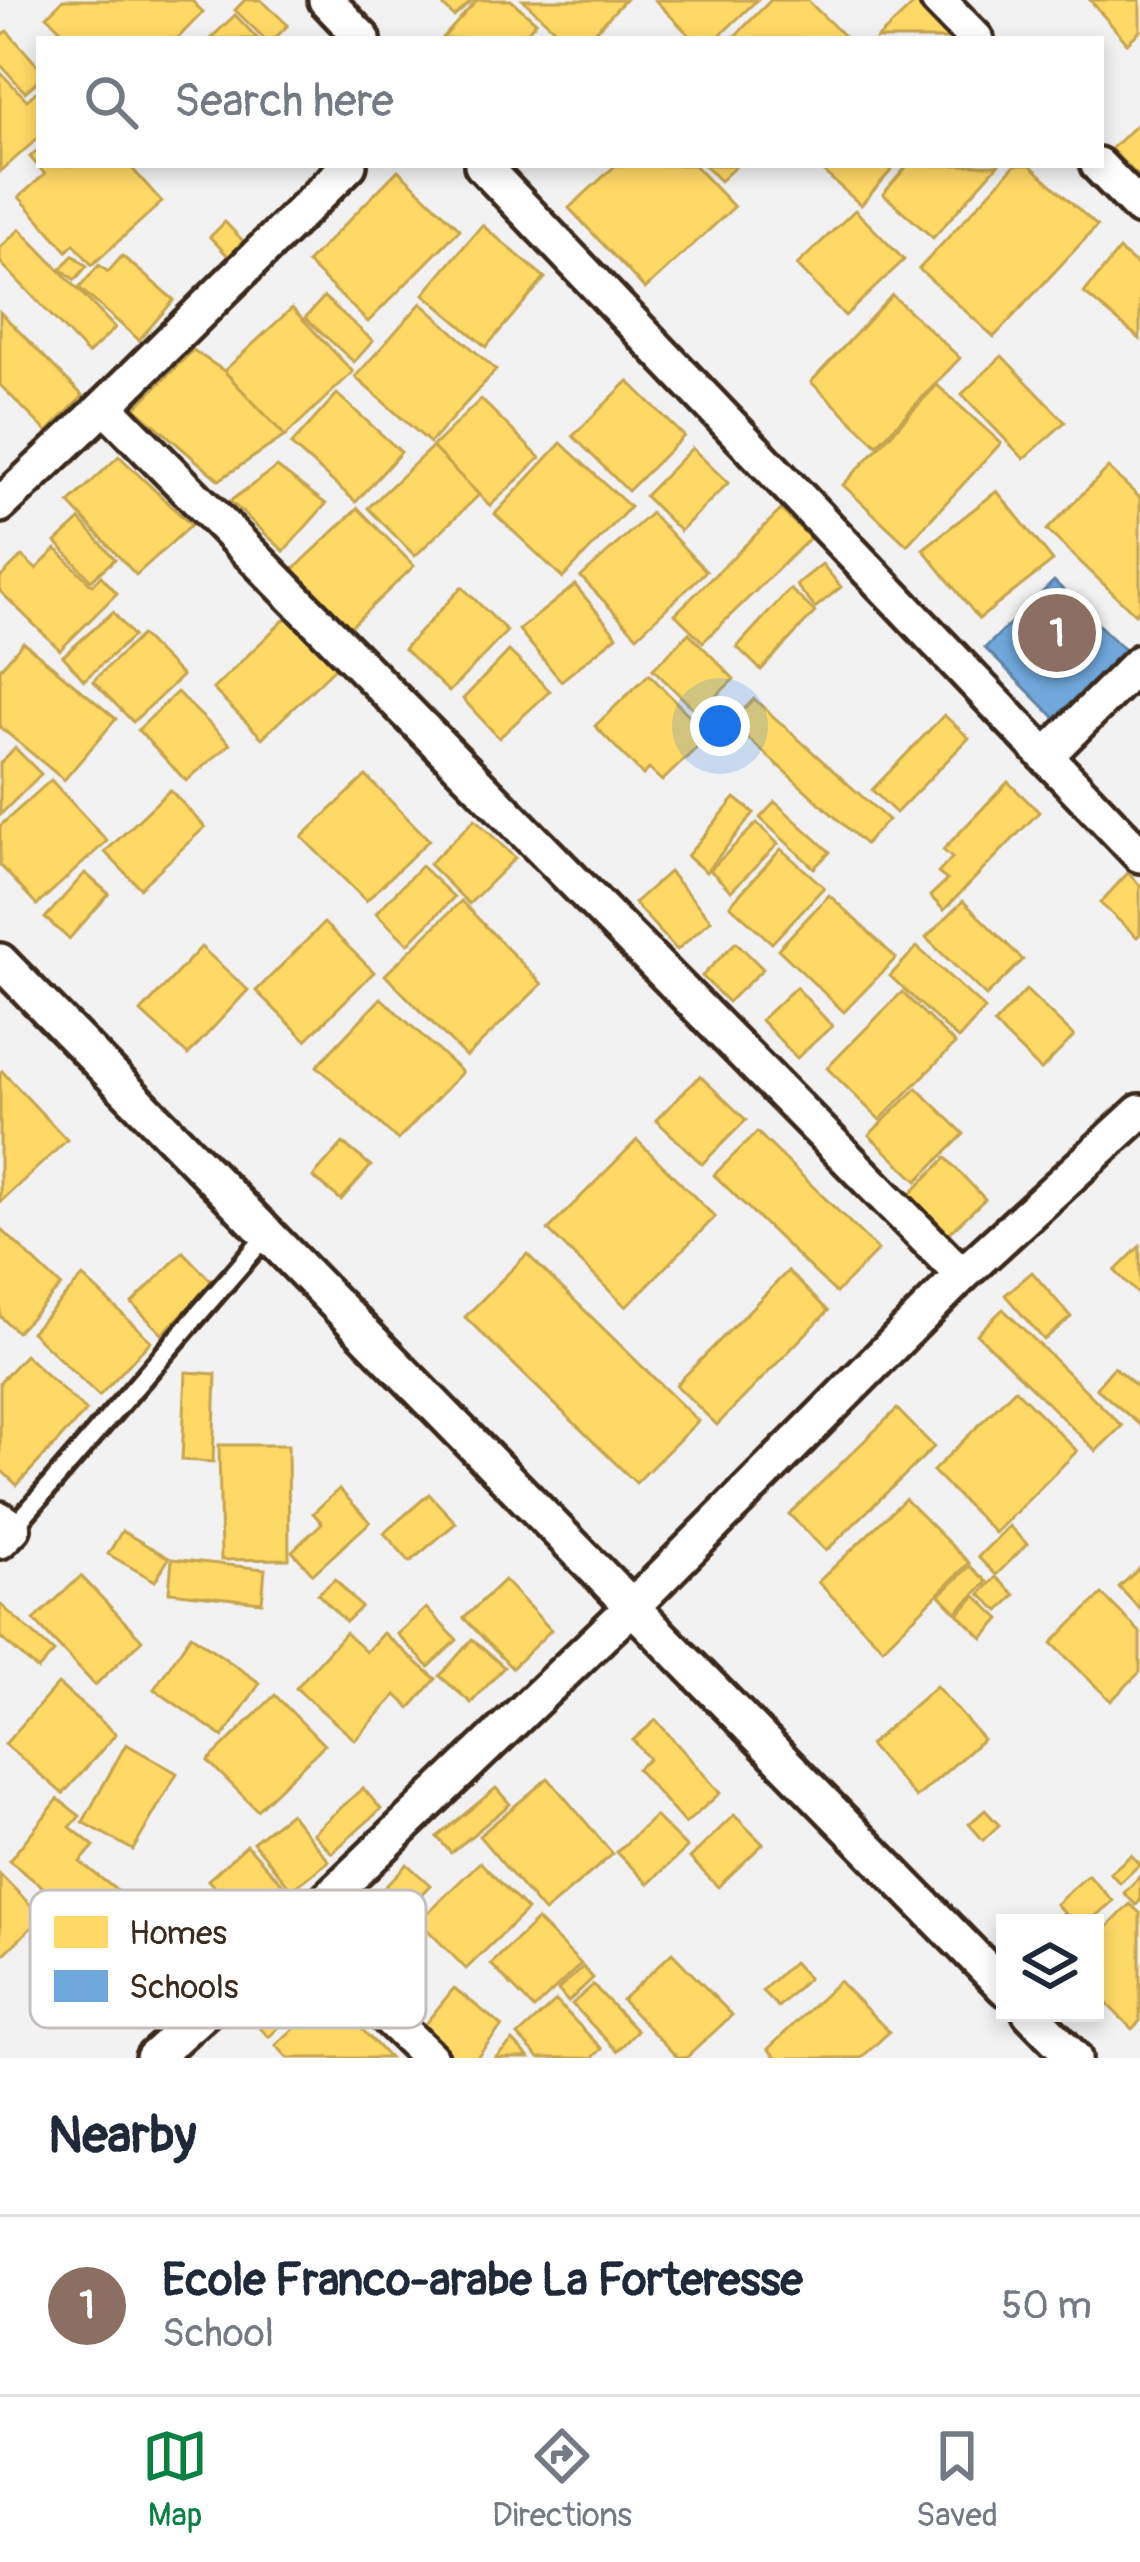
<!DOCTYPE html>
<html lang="en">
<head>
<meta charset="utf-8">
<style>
  body { margin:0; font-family:Pangolin,sans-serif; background:#f2f2f3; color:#1f2937 }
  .controls { position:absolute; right:36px; bottom:36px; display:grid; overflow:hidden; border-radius:0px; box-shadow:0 6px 18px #0003 }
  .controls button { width:108px; height:108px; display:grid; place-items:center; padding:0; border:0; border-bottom:3px solid #e0e1e3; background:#fff; color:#1f2937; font:60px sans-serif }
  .you { position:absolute; left:720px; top:726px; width:42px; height:42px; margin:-30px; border:9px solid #fff; border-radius:50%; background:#1a73e8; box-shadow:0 0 0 18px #1a73e833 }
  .badge { display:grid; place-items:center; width:78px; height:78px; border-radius:50%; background:#0b8043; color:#fff; font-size:39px; font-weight:700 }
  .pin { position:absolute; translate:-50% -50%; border:6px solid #fff; box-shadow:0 3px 12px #0006 }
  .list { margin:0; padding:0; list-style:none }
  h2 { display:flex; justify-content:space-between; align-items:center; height:156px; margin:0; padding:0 48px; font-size:51px }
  h2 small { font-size:39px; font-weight:400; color:#747a83 }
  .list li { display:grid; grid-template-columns:78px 1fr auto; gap:36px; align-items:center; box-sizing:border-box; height:180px; padding:0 48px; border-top:3px solid #e0e1e3 }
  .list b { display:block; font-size:45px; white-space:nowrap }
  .list p { margin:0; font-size:39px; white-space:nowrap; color:#747a83 }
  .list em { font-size:39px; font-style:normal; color:#747a83 }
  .icon { flex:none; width:66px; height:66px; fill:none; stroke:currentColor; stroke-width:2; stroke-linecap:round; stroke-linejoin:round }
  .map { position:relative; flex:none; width:1140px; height:2058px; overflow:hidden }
  .search { position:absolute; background:#fff; box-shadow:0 6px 18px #0003; left:36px; right:36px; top:36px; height:132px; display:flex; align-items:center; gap:30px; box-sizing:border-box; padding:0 42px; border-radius:0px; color:#747a83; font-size:45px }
  .sheet { height:336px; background:#fff }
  nav { display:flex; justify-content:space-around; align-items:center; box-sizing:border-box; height:168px; border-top:3px solid #e0e1e3; background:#fff; font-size:33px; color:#747a83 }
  nav a { display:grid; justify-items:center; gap:6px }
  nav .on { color:#0b8043 }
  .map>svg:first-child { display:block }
  .homes { fill:#ffd966; stroke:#c4a450; stroke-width:3 }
  .schools { fill:#6fa8dc; stroke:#5f82a3; stroke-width:3 }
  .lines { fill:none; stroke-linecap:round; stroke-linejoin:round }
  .lane-casing { stroke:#3b2a1e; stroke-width:26 }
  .street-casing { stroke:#3b2a1e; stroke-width:42 }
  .lane { stroke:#fff; stroke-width:16 }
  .street { stroke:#fff; stroke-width:33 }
  .key { fill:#fff; stroke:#c4bfbc; stroke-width:3 }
  .key-label { font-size:33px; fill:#3b2a1e }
</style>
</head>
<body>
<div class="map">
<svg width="1140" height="2058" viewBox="0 0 1140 2058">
  <rect width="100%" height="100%" fill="#f3f2f2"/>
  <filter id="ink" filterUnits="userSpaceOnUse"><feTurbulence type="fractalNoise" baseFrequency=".00833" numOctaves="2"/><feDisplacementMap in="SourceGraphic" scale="24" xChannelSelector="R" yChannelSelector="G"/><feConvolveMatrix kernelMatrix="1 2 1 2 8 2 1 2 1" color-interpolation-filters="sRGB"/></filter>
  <g filter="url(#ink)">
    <!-- homes -->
    <g class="homes">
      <path d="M63 0H191L203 12 177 39H70L47 16Z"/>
      <path d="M245 0H261L288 25 274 39H265L235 10Z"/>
      <path d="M438 0H473L454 17Z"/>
      <path d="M477 0H511L536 22 521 39H442Z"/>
      <path d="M523 0H625L588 39H565Z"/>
      <path d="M655 0H757L716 39H693Z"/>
      <path d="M771 0H807L847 39H736L734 37Z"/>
      <path d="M1090 0H1140V31L1127 43Z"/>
      <path d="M917 1 953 39H877Z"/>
      <path d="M235 15 258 39H210Z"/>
      <path d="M7 31 39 67V80L25 92 0 64V37Z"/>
      <path d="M0 72 27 100 36 92 39 95V137L0 172Z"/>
      <path d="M1140 121V178L1111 149Z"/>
      <path d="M39 149V165H129L162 202 92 265 74 244 67 251 19 197 45 174 30 157Z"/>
      <path d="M616 165H694L734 207 645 289 569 208Z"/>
      <path d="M704 165H737L720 181Z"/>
      <path d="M816 165H896L861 205Z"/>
      <path d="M908 165H998L933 238 883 194Z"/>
      <path d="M1015 165H1030L1097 226 994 337 919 269Z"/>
      <path d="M398 170 460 229 368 322 307 263Z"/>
      <path d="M855 210 904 260 845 316 797 265Z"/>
      <path d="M225 222 244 242 229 257 210 237Z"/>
      <path d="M482 225 545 278 486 347 424 294Z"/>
      <path d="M20 229 115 328 88 354 0 262V248Z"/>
      <path d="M1119 250 1140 267V339L1084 293Z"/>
      <path d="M73 255 87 266 75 280 61 269Z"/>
      <path d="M122 256 174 300 139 340 79 288 99 265 108 272Z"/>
      <path d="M892 295 960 358 877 445 811 382Z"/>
      <path d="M324 297 373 341 354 362 305 318Z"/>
      <path d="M421 303 496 370 430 443 355 377Z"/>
      <path d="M292 308 353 372 285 436 224 371Z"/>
      <path d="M0 312 83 396 47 432 0 385Z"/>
      <path d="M193 350 224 371 285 436 219 480 135 408Z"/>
      <path d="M1002 356 1065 422 1024 459 962 394Z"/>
      <path d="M628 381 684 436 628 491 573 436Z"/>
      <path d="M937 385 1001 443 907 545 843 485Z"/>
      <path d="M337 394 401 452 356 502 291 445Z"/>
      <path d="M481 399 540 458 490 506 432 447Z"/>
      <path d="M561 443 630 507 563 578 495 514Z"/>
      <path d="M432 447 479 495 415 556 368 508Z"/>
      <path d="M692 448 728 483 680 531 645 496Z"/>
      <path d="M119 456 191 525 136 575 69 503Z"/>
      <path d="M277 467 326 504 284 551 230 501Z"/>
      <path d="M1108 468 1140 498V608L1135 614 1047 530Z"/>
      <path d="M997 491 1053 561 979 619 923 549Z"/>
      <path d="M358 508 414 566 347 630 291 572Z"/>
      <path d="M781 510 810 538 703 642 675 614Z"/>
      <path d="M651 513 706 571 637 636 581 577Z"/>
      <path d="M80 520 115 559 91 580 56 542Z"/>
      <path d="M56 549 92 585 101 576 117 593 60 650 0 591V578L22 556 36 569Z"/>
      <path d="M822 564 841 587 815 608 796 585Z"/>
      <path d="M575 585 617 636 561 681 519 630Z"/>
      <path d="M462 587 507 631 449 692 404 649Z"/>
      <path d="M790 589 815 612 761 670 737 647Z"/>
      <path d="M113 612 133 636 84 680 63 656Z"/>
      <path d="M288 616 337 666 262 738 213 689Z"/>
      <path d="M689 633 734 679 698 713 653 669Z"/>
      <path d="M141 635 182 676 133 722 93 681Z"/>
      <path d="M23 642 116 719 64 780 0 727V669Z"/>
      <path d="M509 651 550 691 499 738 463 699Z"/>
      <path d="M649 674 709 736 662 781 649 769 643 775 595 726Z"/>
      <path d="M177 692 230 744 186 781 138 730Z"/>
      <path d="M754 699 888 820 865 844 731 723Z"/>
      <path d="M944 715 969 738 896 813 872 790Z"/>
      <path d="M15 748 41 774 0 815V763Z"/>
      <path d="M366 776 429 840 366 901 302 837Z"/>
      <path d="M51 780 107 841 37 905 0 865V826Z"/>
      <path d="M1008 782 1039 812 944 910 930 896 947 880 938 873 952 858 943 850Z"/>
      <path d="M170 790 205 827 140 888 105 852Z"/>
      <path d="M735 798 754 813 706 872 687 856Z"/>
      <path d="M775 802 830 852 814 868 760 818Z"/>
      <path d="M475 819 515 858 469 904 429 864Z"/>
      <path d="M757 823 778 844 731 891 710 870Z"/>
      <path d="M781 849 824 887 772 943 730 905Z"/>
      <path d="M421 866 454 897 408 944 376 913Z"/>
      <path d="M669 872 711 920 677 950 634 903Z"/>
      <path d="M85 873 109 894 69 939 45 918Z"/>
      <path d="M1128 873 1140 885V934L1137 937 1100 903Z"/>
      <path d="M829 895 896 958 844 1012 778 949Z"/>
      <path d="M461 901 542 984 466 1057 385 975Z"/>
      <path d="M963 901 1023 960 986 996 926 938Z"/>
      <path d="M324 923 374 972 306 1040 256 991Z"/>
      <path d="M736 942 763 969 728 1002 702 976Z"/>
      <path d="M201 947 248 990 188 1055 141 1012Z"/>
      <path d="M917 947 985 1009 958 1039 890 976Z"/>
      <path d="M796 987 832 1026 797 1058 761 1020Z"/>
      <path d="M1026 990 1074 1036 1041 1070 994 1024Z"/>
      <path d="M902 992 955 1044 880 1120 827 1068Z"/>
      <path d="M381 998 462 1072 398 1140 317 1066Z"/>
      <path d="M2 1071 67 1140 0 1202V1073Z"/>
      <path d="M700 1076 746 1120 702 1164 656 1120Z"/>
      <path d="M917 1088 964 1134 917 1181 869 1135Z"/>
      <path d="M757 1132 878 1250 836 1293 714 1175Z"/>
      <path d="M637 1140 715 1217 626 1307 548 1230Z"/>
      <path d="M343 1143 371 1166 341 1200 313 1177Z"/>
      <path d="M946 1158 985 1199 948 1234 909 1195Z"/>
      <path d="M0 1228 61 1286 17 1332 0 1316Z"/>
      <path d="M1140 1246V1296L1115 1271Z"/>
      <path d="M183 1252 213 1283 162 1334 132 1303Z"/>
      <path d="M527 1254 698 1421 636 1483 465 1317Z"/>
      <path d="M788 1271 828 1311 717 1425 676 1385Z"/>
      <path d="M1032 1272 1071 1317 1044 1340 1005 1295Z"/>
      <path d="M83 1277 151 1341 99 1396 31 1332Z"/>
      <path d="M1003 1309 1122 1426 1096 1451 977 1334Z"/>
      <path d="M25 1355 86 1411 17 1485 0 1469V1382Z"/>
      <path d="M1114 1367 1140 1389V1425L1096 1388Z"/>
      <path d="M186 1372 216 1374 213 1462 182 1460Z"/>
      <path d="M1015 1389 1077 1451 995 1533 933 1471Z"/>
      <path d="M897 1409 934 1447 826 1551 789 1514Z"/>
      <path d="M219 1445H288L289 1559 221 1560Z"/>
      <path d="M339 1489 370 1522 313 1574 292 1551 322 1523 313 1513Z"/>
      <path d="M429 1494 456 1523 410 1562 384 1533Z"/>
      <path d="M905 1499 969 1563 883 1648 818 1582Z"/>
      <path d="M1009 1526 1027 1544 996 1575 978 1557Z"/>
      <path d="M122 1531 169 1558 155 1581 108 1554Z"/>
      <path d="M172 1559 265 1569 262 1602 169 1592Z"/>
      <path d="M970 1566 987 1582 956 1612 940 1595Z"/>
      <path d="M1140 1568V1609L1119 1587Z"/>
      <path d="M81 1576 142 1640 95 1685 34 1620Z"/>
      <path d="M996 1577 1015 1595 999 1611 980 1594Z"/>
      <path d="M335 1579 361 1607 346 1622 318 1594Z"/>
      <path d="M504 1580 551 1630 512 1668 464 1618Z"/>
      <path d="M1102 1594 1140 1632V1672L1111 1701 1052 1643Z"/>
      <path d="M976 1596 1000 1619 983 1638 958 1614Z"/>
      <path d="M0 1604 54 1652 38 1670 0 1637Z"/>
      <path d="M426 1608 457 1640 429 1667 397 1634Z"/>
      <path d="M345 1633 366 1652 383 1633 436 1679 410 1708 396 1695 355 1740 296 1688Z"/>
      <path d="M191 1635 260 1683 223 1737 154 1689Z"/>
      <path d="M472 1639 504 1667 471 1703 440 1676Z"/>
      <path d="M58 1684 116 1734 63 1794 5 1744Z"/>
      <path d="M936 1686 983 1739 916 1798 869 1745Z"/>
      <path d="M275 1695 324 1745 257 1810 208 1761Z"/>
      <path d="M656 1720 720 1793 685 1824 637 1769 649 1759 633 1740Z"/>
      <path d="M126 1744 177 1773 133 1850 83 1822Z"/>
      <path d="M548 1778 613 1854 544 1912 479 1836Z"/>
      <path d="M363 1788 381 1809 332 1853 313 1833Z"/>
      <path d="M496 1788 510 1804 451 1853 437 1837Z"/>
      <path d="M58 1799 80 1816 70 1827 94 1846 80 1862 183 1942 191 1932 220 1955 186 1998 9 1861Z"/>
      <path d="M985 1810 999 1825 983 1840 969 1824Z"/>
      <path d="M290 1813 329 1861 292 1890 253 1842Z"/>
      <path d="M734 1815 763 1844 718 1887 690 1858Z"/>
      <path d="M655 1816 687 1848 648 1884 617 1852Z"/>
      <path d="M247 1845 287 1889 248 1924 208 1880Z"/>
      <path d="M1131 1855 1140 1864 1120 1883 1110 1873Z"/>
      <path d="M480 1862 527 1910 466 1969 419 1921Z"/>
      <path d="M407 1864 430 1885 384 1933 361 1912Z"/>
      <path d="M0 1874 42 1917 0 1958Z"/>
      <path d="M1088 1875 1113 1901 1088 1923H1073L1056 1904Z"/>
      <path d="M1140 1876V1901L1136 1905 1124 1893Z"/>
      <path d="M1130 1904 1140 1913V2021L1132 2029 1095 1992V1940Z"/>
      <path d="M537 1920 581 1964 534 2009 491 1964Z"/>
      <path d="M672 1953 732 2015 686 2058H678L622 2000Z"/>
      <path d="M793 1962 808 1978 778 2007 762 1991Z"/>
      <path d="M299 1966 320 1987 269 2037 247 2015Z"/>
      <path d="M583 1967 593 1978 568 2002 558 1990Z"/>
      <path d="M839 1981 889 2032 861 2058H777L768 2049Z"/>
      <path d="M593 1985 637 2031 617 2051 572 2004Z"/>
      <path d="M454 1988 502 2026 476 2058H446L417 2034Z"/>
      <path d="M330 1995 389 2058H288L276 2045Z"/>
      <path d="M556 2001 602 2049 592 2058H539L518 2036Z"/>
      <path d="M513 2041 529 2058H495Z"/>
    </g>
    <!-- schools -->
    <path class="schools" d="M1054 581 1124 650 1055 718 985 648Z"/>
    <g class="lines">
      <defs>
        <path id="lane" d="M13 1528 267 1235"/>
        <g id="street">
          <path d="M326 0 363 39"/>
          <path d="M938 0 976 39"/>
          <path d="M482 165 1140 855"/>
          <path d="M1098 165 1140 208"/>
          <path d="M105 406 962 1275"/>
          <path d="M0 505 105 406 349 165"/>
          <path d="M1047 755 1140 662"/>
          <path d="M0 961 1005 1988"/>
          <path d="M0 1519 13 1528 0 1541"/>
          <path d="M296 1929 430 2058"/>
          <path d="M1030 2013 1074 2058"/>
          <path d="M153 2058 296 1929 631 1608 962 1275 1140 1112"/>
        </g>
      </defs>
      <!-- lane casing -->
      <use href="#lane" class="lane-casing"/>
      <!-- street casing -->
      <use href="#street" class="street-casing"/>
      <!-- lane -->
      <use href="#lane" class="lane"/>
      <!-- street -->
      <use href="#street" class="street"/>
    </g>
  </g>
  <!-- legend -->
  <rect x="30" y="1890" width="396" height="138" rx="18" class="key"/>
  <rect x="54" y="1916" width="54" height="32" fill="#ffd966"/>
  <rect x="54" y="1970" width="54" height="32" fill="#6fa8dc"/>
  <g class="key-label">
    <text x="129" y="1944">Homes</text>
    <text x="129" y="1998">Schools</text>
  </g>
</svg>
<div class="controls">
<button><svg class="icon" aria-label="layers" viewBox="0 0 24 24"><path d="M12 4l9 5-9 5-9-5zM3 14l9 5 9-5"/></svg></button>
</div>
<div class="you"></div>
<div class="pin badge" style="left:1057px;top:633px;background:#8d6e63">1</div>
<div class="search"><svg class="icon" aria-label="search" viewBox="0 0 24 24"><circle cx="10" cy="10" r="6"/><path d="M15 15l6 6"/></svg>Search here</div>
</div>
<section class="sheet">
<h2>Nearby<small></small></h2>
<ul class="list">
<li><span class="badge" style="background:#8d6e63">1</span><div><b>Ecole Franco-arabe La Forteresse</b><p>School</p></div><em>50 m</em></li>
</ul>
</section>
<nav>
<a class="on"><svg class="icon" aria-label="map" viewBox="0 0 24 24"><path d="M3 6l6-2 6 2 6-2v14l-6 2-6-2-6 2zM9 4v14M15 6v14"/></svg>Map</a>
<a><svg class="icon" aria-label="directions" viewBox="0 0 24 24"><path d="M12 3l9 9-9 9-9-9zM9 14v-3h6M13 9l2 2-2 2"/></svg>Directions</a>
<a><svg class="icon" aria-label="saved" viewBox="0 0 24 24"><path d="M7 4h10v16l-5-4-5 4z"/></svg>Saved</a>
</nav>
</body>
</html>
